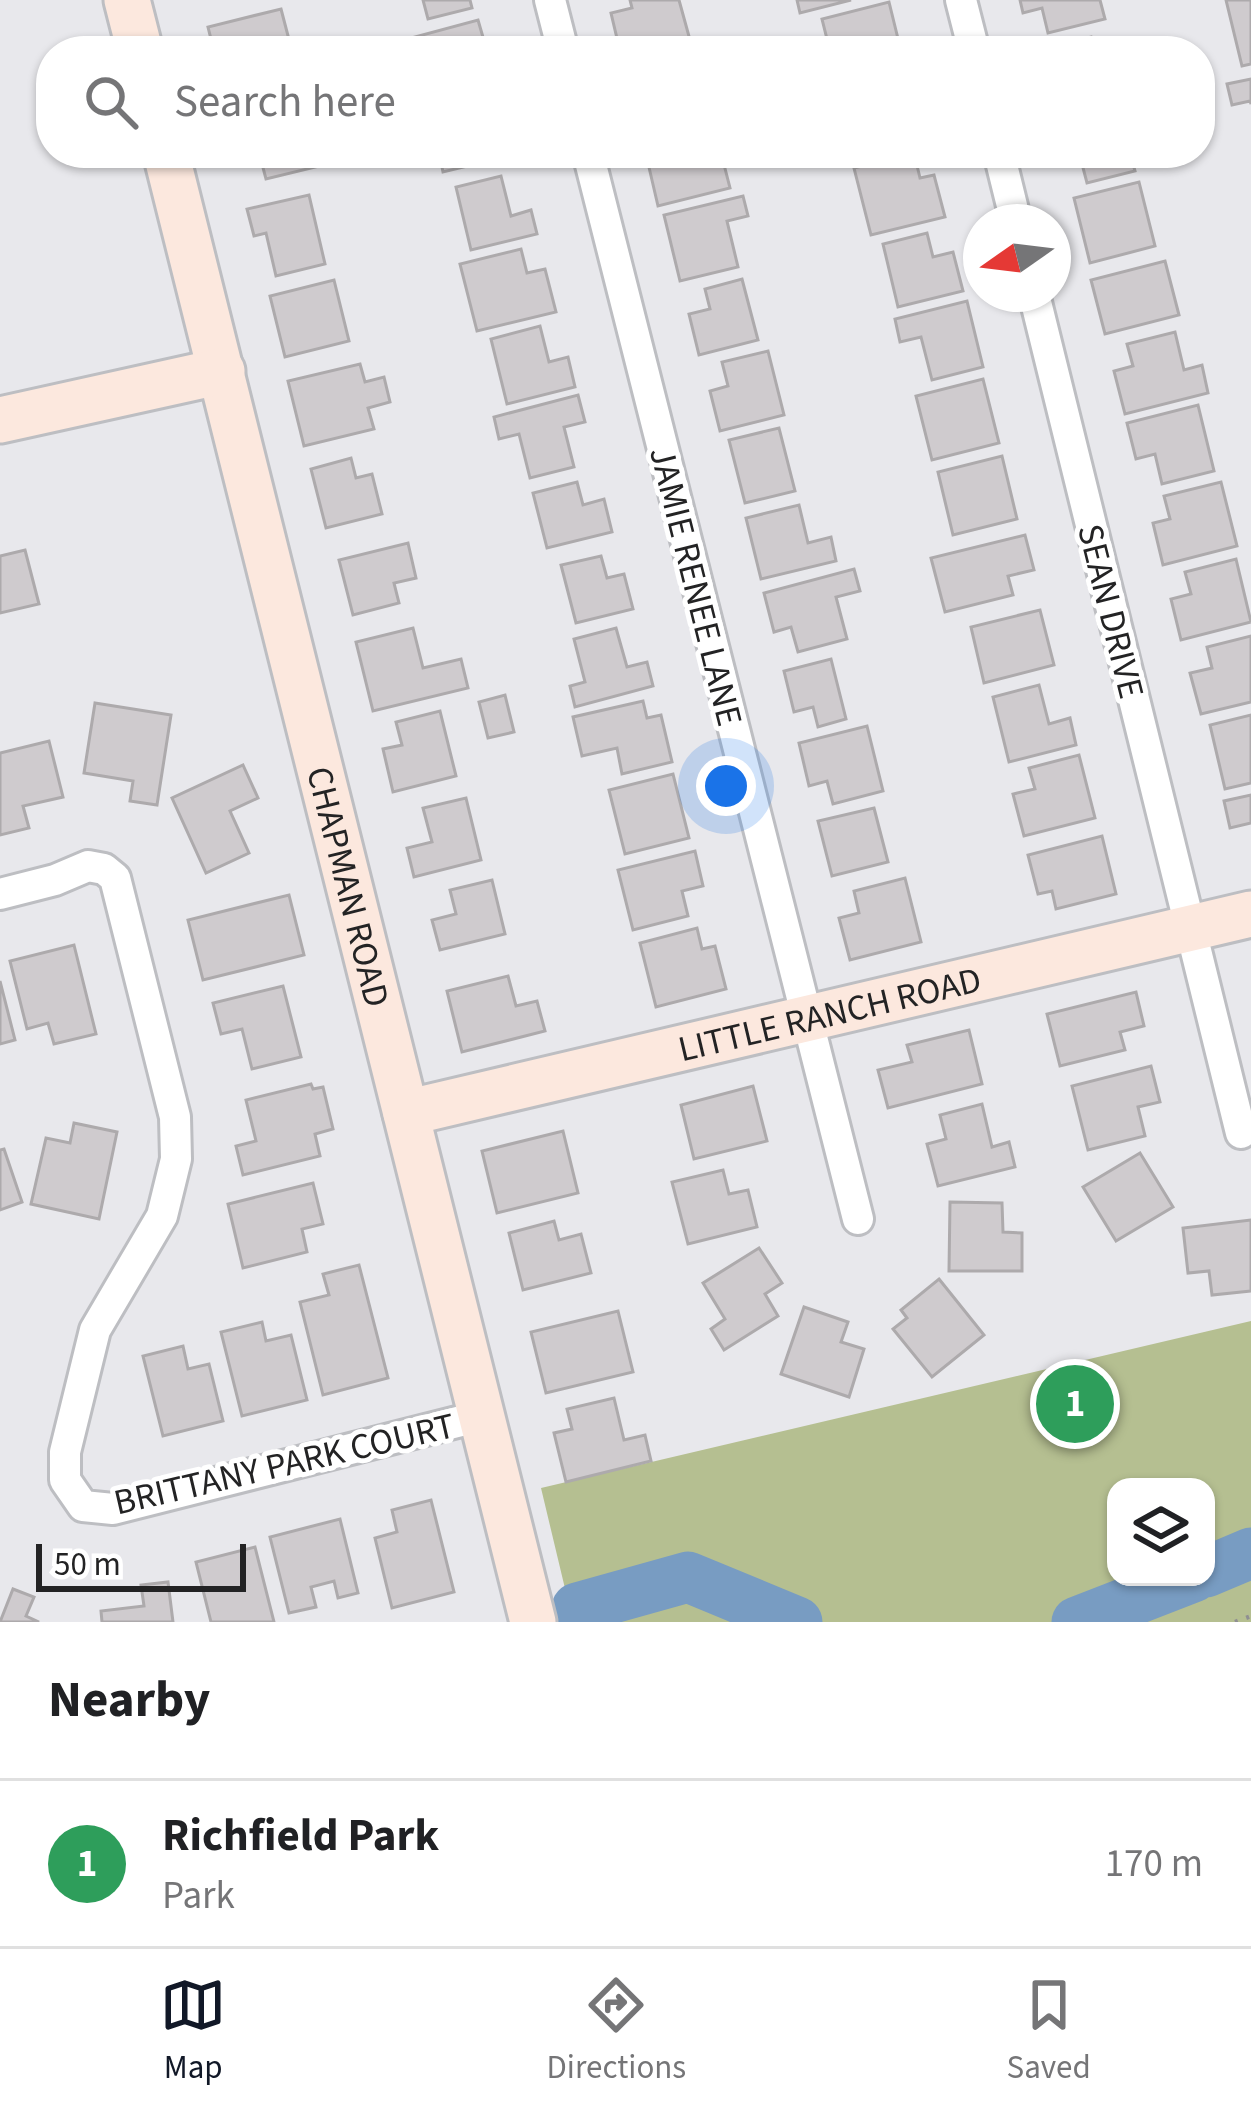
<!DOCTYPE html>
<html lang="en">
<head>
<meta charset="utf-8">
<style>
  body { margin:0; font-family:"Source Sans 3",sans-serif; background:#f2f2f2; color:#202124 }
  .controls { position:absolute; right:36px; bottom:36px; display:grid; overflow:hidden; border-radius:24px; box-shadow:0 3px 9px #0004 }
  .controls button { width:108px; height:108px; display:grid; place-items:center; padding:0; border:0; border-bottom:3px solid #e0e0e0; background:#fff; color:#202124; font:60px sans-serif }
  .compass { position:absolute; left:963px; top:204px; width:108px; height:108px; border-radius:50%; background:#fff; box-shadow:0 3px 9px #0004; rotate:256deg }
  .scale { position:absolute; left:36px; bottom:30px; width:210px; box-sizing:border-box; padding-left:12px; border:6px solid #232324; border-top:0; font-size:33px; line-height:42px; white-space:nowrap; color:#232324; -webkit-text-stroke:9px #fff; paint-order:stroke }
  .you { position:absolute; left:726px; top:786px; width:42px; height:42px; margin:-30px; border:9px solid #fff; border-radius:50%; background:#1a73e8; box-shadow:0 0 0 18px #1a73e833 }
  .badge { display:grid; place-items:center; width:78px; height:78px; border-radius:50%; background:#111827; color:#fff; font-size:39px; font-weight:700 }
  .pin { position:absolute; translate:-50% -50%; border:6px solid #fff; box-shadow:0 3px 12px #0006 }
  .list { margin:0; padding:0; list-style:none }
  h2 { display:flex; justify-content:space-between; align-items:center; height:156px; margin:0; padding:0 48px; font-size:51px }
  h2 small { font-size:39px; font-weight:400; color:#757577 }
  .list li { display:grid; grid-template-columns:78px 1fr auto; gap:36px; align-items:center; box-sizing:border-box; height:168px; padding:0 48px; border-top:3px solid #e0e0e0 }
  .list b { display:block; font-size:45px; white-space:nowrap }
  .list p { margin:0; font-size:39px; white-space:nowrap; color:#757577 }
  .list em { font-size:39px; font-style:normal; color:#757577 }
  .icon { flex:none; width:66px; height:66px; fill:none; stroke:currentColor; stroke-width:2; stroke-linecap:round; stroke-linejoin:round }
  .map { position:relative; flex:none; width:1251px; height:1622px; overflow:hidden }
  .search { position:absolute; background:#fff; box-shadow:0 3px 9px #0004; left:36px; right:36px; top:36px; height:132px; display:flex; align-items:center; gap:30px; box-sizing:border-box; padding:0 42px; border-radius:48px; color:#757577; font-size:45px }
  .sheet { height:324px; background:#fff }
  nav { display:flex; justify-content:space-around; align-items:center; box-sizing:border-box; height:168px; border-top:3px solid #e0e0e0; background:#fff; font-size:33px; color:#757577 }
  nav a { display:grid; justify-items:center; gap:6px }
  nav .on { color:#111827 }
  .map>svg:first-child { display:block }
  .green { fill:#b5bf91; fill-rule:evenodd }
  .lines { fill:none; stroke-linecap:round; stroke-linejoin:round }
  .river { stroke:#789cc2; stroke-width:51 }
  .building { fill:#cfcbce; stroke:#adaaac; stroke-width:3 }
  .street-casing { stroke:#bdbec2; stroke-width:36 }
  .secondary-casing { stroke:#bdbec2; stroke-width:51 }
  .path { stroke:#8f8f92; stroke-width:4.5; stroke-dasharray:3 9; stroke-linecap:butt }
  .street { stroke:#fff; stroke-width:30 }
  .secondary { stroke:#fce8de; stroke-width:45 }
  .labels { text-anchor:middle; stroke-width:10; stroke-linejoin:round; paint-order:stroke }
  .street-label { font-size:36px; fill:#232324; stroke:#fff }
</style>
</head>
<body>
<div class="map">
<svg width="1251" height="1622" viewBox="0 0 1251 1622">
  <rect width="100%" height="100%" fill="#e8e8ec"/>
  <!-- green -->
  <path class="green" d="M1251 1321V1622H573L541 1488ZM1116 1487H1206V1577H1116Z"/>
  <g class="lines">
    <!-- river -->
    <g class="river">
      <path d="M1206 1572 1251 1553"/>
      <path d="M577 1608 688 1577 797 1622"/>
      <path d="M1077 1622 1193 1577"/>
    </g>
  </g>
  <!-- building -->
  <g class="building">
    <path d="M423 0H470L472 8 428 19Z"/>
    <path d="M630 0H679L690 40 647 51H620L611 13 632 8Z"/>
    <path d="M797 0H851L800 13Z"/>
    <path d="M1020 0H1100L1105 19 1048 33 1042 8 1023 13Z"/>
    <path d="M1226 0H1251V64L1242 66Z"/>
    <path d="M889 2 901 51H830L822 19Z"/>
    <path d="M281 9 292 51H214L208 27Z"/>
    <path d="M478 20 487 51H414L411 38Z"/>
    <path d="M1091 37 1094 51H1036Z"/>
    <path d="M1251 79V104L1250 101 1232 105 1227 84Z"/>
    <path d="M236 153H326L328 164 266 179 261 160 239 166Z"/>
    <path d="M439 153H512L513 155 443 172Z"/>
    <path d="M669 153H721L730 188 658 206 648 163 670 158Z"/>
    <path d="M914 153 920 178 934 175 945 217 871 235 854 168Z"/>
    <path d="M1058 153H1130L1135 171 1087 183 1081 160 1061 165Z"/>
    <path d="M501 176 511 216 531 210 537 234 471 250 456 187Z"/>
    <path d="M1139 182 1155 246 1090 263 1074 198Z"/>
    <path d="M309 195 325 264 276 276 266 233 254 236 247 209Z"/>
    <path d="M743 196 748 216 727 221 738 267 680 281 664 215Z"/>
    <path d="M927 233 933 257 953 252 963 291 898 307 883 244Z"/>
    <path d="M521 249 527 273 545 269 556 312 477 331 460 264Z"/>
    <path d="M1165 261 1179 315 1105 334 1091 280Z"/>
    <path d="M742 279 758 340 699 355 689 314 710 309 705 289Z"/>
    <path d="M334 280 349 341 285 357 270 296Z"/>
    <path d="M967 301 983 367 932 380 921 337 900 342 895 319Z"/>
    <path d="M540 326 549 362 568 357 575 387 507 404 491 339Z"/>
    <path d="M1175 332 1184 370 1202 365 1208 393 1125 414 1114 371 1133 366 1127 344Z"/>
    <path d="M768 351 784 415 720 431 710 391 728 386 722 362Z"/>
    <path d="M360 364 365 382 384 377 390 402 368 408 374 429 304 446 288 381Z"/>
    <path d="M983 379 999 443 932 460 916 396Z"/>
    <path d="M578 395 585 422 564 427 574 467 530 478 519 434 499 439 494 417Z"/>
    <path d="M1198 405 1214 471 1162 484 1155 454 1136 459 1127 423Z"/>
    <path d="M779 428 795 491 745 503 729 440Z"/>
    <path d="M1002 456 1017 519 953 535 938 472Z"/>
    <path d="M351 458 356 478 372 474 382 514 326 528 311 469Z"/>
    <path d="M577 482 583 505 604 499 612 532 547 548 533 493Z"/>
    <path d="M1221 482 1237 546 1163 565 1153 523 1170 519 1164 496Z"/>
    <path d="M799 505 808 543 831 537 836 561 761 579 746 518Z"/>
    <path d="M1025 535 1034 570 1008 576 1013 595 945 612 931 558Z"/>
    <path d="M408 543 416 578 394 583 399 603 353 615 339 560Z"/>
    <path d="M25 550 39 604 0 613V556Z"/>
    <path d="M601 556 607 578 624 574 633 609 576 623 561 565Z"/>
    <path d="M1236 559 1251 622 1181 640 1171 599 1191 594 1185 572Z"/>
    <path d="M854 569 860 591 836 597 847 639 798 652 791 627 774 632 764 593Z"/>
    <path d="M1040 610 1054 665 984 683 971 627Z"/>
    <path d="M413 628 423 668 461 659 468 688 373 711 356 642Z"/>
    <path d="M616 628 627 667 647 662 653 686 575 707 570 686 585 682 574 639Z"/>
    <path d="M1251 636V702L1201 714 1190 673 1212 668 1207 647Z"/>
    <path d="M831 659 846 719 818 727 813 707 794 712 784 671Z"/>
    <path d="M1039 685 1049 724 1070 718 1076 745 1009 762 993 697Z"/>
    <path d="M505 695 514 732 488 738 479 702Z"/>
    <path d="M643 701 647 718 661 715 672 762 622 774 617 748 582 756 573 717Z"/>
    <path d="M95 703 171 715 157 805 130 801 133 781 84 773Z"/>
    <path d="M440 711 456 776 393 792 383 749 402 745 396 722Z"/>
    <path d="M1251 715V783L1225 789 1210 725Z"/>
    <path d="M867 726 883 791 833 804 827 781 809 786 799 743Z"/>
    <path d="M49 741 63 797 23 806 29 828 0 835V753Z"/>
    <path d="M1079 755 1095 818 1024 836 1013 794 1035 789 1029 768Z"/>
    <path d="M243 765 258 798 230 811 249 853 206 873 172 798Z"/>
    <path d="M673 774 689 838 625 854 609 790Z"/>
    <path d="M1251 795V823L1230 828 1224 801Z"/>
    <path d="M466 798 481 860 414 877 407 848 432 842 423 808Z"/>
    <path d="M874 808 888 862 832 876 818 821Z"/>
    <path d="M1102 836 1116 894 1056 909 1052 891 1038 894 1028 855Z"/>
    <path d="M695 851 703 886 682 891 688 916 633 930 618 870Z"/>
    <path d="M905 878 921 942 850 960 839 918 859 913 854 891Z"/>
    <path d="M492 880 505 934 440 950 432 920 456 914 450 890Z"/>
    <path d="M289 895 304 955 203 980 188 920Z"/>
    <path d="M697 928 702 949 715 946 726 989 656 1007 640 943Z"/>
    <path d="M74 945 96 1034 54 1044 48 1023 27 1029 10 961Z"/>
    <path d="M508 976 516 1006 537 1001 545 1031 462 1052 447 991Z"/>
    <path d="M0 981 15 1040 0 1044Z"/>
    <path d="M283 986 301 1057 252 1069 242 1029 221 1034 213 1003Z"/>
    <path d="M1136 992 1144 1026 1120 1032 1125 1050 1060 1066 1047 1014Z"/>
    <path d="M969 1030 982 1084 888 1108 878 1070 912 1062 907 1045Z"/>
    <path d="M1151 1066 1160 1102 1138 1107 1145 1136 1088 1150 1072 1086Z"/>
    <path d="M311 1084 313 1089 323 1087 333 1129 315 1134 320 1156 243 1175 236 1146 256 1141 246 1100Z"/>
    <path d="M753 1086 767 1141 694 1159 681 1105Z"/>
    <path d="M982 1104 992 1147 1009 1142 1015 1167 938 1186 927 1144 946 1139 940 1115Z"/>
    <path d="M74 1123 117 1132 99 1219 31 1204 46 1138 70 1143Z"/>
    <path d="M563 1131 578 1193 497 1213 482 1151Z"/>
    <path d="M4 1149 22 1202 0 1210V1150Z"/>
    <path d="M1140 1153 1173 1207 1116 1241 1083 1187Z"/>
    <path d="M723 1170 729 1194 748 1190 757 1227 688 1244 672 1182Z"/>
    <path d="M313 1183 323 1224 302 1229 307 1252 243 1268 228 1204Z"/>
    <path d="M950 1202 1002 1203 1003 1232 1022 1233V1271H949Z"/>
    <path d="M1251 1220V1291L1212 1295 1209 1271 1188 1273 1183 1228Z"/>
    <path d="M554 1221 559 1240 581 1234 591 1273 523 1290 509 1233Z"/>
    <path d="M759 1248 782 1283 765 1294 778 1316 724 1350 711 1329 725 1319 703 1283Z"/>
    <path d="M359 1265 388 1378 323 1395 300 1302 329 1295 323 1274Z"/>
    <path d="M939 1279 984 1335 932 1377 893 1329 907 1318 901 1310Z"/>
    <path d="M804 1307 848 1322 841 1342 864 1349 849 1397 781 1374Z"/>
    <path d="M618 1311 633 1372 546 1393 531 1332Z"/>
    <path d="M262 1322 266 1341 291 1335 307 1400 242 1416 221 1332Z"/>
    <path d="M183 1346 188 1369 209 1364 223 1421 163 1436 143 1356Z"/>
    <path d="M614 1398 624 1440 645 1435 651 1461 566 1482 554 1433 572 1429 567 1409Z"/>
    <path d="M431 1500 454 1592 392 1608 375 1538 397 1532 392 1510Z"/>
    <path d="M340 1519 358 1593 338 1598 334 1581 311 1587 316 1607 289 1613 270 1537Z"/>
    <path d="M255 1547 274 1622H211L196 1562Z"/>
    <path d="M168 1582 173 1622H102L101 1611 144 1606 141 1585Z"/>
    <path d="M13 1589 34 1597 26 1616 39 1622H0Z"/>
  </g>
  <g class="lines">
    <defs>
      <g id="street">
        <path d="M550 0 563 51"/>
        <path d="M961 0 974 51"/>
        <path d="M588 153 858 1219"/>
        <path d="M999 153 1016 222"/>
        <path d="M1034 294 1241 1133"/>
        <path d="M0 894 55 880 88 866 104 869 115 878 175 1117 176 1159 162 1216 95 1330 65 1452V1480L83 1506 113 1509 481 1416"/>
      </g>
      <g id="secondary">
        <path d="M127 0 140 51"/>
        <path id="s1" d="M166 153 533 1622"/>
        <path d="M0 420 222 371"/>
        <path id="s2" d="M406 1113 1251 914"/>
      </g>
    </defs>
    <!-- street casing -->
    <use href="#street" class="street-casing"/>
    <!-- secondary casing -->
    <use href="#secondary" class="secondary-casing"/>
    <!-- path -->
    <path class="path" d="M1235 1622 1251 1616"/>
    <!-- street -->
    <use href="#street" class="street"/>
    <!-- secondary -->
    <use href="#secondary" class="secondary"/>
  </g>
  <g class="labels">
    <!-- street labels -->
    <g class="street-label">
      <text transform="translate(697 586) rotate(76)" y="13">JAMIE RENEE LANE</text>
      <text transform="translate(1112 611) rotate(76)" y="13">SEAN DRIVE</text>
      <text dy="13" stroke="none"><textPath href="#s1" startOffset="756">CHAPMAN ROAD</textPath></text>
      <text dy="13" stroke="none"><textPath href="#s2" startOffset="435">LITTLE RANCH ROAD</textPath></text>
      <text transform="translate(284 1463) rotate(-13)" y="13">BRITTANY PARK COURT</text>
    </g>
  </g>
</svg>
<div class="controls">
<button><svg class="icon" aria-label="layers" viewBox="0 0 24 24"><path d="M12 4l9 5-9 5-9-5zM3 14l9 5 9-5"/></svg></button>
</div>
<svg class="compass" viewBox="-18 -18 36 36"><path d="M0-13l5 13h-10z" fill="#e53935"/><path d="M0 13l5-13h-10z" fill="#757577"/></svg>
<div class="scale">50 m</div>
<div class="you"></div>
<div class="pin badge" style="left:1075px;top:1404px;background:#2e9e5b">1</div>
<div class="search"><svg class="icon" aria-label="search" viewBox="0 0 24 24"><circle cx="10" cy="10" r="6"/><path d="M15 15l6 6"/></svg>Search here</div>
</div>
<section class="sheet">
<h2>Nearby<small></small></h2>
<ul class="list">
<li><span class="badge" style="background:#2e9e5b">1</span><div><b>Richfield Park</b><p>Park</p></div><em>170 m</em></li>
</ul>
</section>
<nav>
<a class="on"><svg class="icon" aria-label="map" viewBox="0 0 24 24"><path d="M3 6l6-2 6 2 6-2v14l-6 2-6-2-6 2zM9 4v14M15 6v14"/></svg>Map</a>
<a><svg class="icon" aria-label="directions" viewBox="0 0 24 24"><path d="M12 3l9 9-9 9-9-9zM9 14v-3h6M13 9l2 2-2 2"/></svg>Directions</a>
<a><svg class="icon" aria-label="saved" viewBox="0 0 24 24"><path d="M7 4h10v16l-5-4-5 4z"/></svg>Saved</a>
</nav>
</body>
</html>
